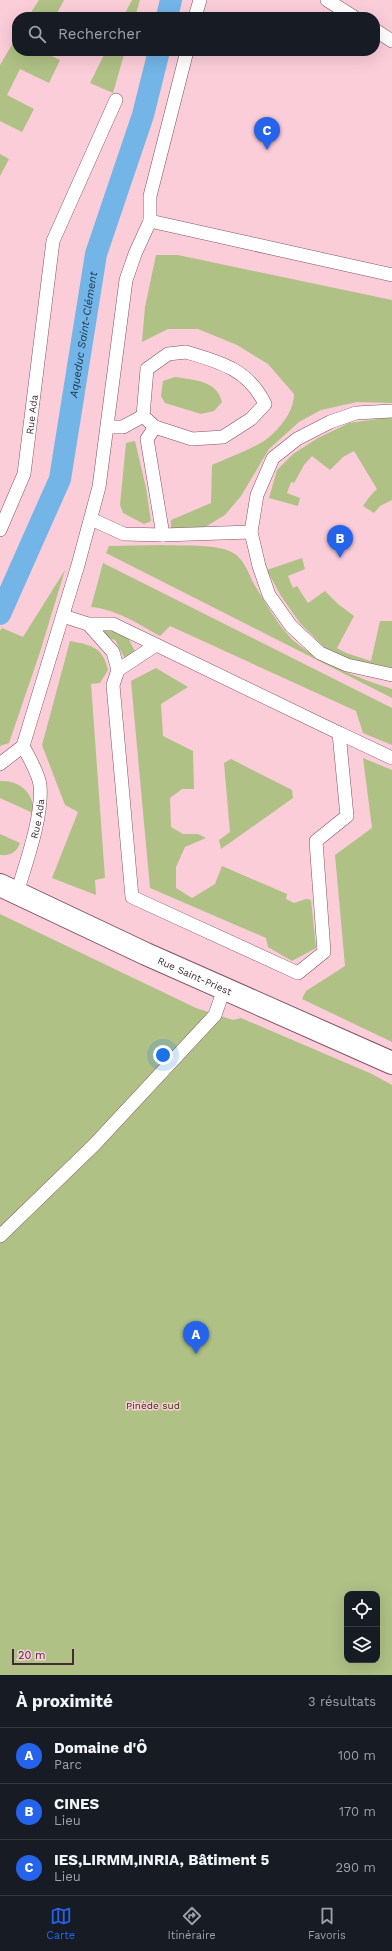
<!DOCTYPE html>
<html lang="fr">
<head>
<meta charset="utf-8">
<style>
  body { margin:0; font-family:"Work Sans",sans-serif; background:#242831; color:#f1f3f6 }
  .controls { position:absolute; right:12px; bottom:12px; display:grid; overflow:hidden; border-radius:8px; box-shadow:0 4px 16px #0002 }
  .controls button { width:36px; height:36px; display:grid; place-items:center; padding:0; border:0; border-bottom:1px solid #363941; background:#171b24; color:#f1f3f6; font:20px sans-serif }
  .scale { position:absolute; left:12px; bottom:10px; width:62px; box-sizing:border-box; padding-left:4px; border:2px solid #432d33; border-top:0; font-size:11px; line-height:14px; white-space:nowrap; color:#432d33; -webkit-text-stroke:3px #fbcdd9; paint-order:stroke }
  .you { position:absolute; left:163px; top:1055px; width:14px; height:14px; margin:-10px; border:3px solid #fff; border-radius:50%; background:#1a73e8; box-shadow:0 0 0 6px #1a73e833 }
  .badge { display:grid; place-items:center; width:26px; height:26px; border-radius:50%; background:#2563eb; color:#fff; font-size:13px; font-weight:700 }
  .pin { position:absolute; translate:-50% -33px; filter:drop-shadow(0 1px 2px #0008) }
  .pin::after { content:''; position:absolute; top:21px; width:14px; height:12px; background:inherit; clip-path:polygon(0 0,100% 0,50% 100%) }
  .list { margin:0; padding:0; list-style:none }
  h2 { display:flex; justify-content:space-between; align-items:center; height:52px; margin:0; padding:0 16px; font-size:17px }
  h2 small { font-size:13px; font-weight:400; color:#9ea1a6 }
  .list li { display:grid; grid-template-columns:26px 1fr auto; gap:12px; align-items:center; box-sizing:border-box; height:56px; padding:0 16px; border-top:1px solid #363941 }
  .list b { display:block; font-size:15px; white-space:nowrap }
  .list p { margin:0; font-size:13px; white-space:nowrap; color:#9ea1a6 }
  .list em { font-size:13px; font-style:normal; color:#9ea1a6 }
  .icon { flex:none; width:22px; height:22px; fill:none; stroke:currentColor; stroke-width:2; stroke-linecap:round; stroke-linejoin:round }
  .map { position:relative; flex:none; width:392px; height:1675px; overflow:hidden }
  .search { position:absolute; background:#171b24; box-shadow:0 4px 16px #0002; left:12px; right:12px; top:12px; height:44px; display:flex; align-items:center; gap:10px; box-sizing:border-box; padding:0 14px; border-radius:16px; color:#9ea1a6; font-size:15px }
  .sheet { height:220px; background:#171b24 }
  nav { display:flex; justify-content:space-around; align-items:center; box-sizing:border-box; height:56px; border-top:1px solid #363941; background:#171b24; font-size:11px; color:#9ea1a6 }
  nav a { display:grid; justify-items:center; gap:2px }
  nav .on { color:#2563eb }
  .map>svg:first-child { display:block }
  .green { fill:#afc185; fill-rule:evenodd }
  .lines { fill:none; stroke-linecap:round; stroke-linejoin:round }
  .canal { stroke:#72b5e6; stroke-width:22 }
  .lane-casing { stroke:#835361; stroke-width:14 }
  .street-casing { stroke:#835361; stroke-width:24 }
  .lane { stroke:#fff; stroke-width:13 }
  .street { stroke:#fff; stroke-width:22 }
  .labels { text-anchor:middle; stroke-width:3; stroke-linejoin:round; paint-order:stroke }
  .street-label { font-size:10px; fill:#432d33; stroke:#fbcdd9 }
  .park-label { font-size:10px; fill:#2e3901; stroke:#fbcdd9 }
  .water-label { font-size:11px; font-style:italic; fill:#173449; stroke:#fbcdd9 }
</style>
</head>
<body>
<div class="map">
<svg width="392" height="1675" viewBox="0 0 392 1675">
  <rect width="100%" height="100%" fill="#fbcdd9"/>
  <!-- green -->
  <g class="green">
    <path d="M39 0H64L55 17H28Z"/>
    <path d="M132 0H140L135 17H123Z"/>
    <path d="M17 36V51H42L60 60 49 83 20 69 7 95 34 109 22 132 0 121V65Z"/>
    <path d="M106 51H125L113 93 90 83Z"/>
    <path d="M0 154 9 159 0 176Z"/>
    <path d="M156 255H178L392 300V403L357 402 321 410 299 422 269 449 241 496 225 515 205 527 171 528V520L211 503 212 465C225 459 259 446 268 438 281 427 294 411 294 394L268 364 237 345 198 329H168L142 342 145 307Z"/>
    <path d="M175 377C193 380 217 380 222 402L214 411 201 414 165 403 161 396 163 381Z"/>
    <path d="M392 417V500L380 506 374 513 363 506C367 500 371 494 377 489L354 451 343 457 330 470 312 456 304 465 294 483 291 482 287 493 300 498 298 506 269 498 277 470 293 454 318 438 349 423Z"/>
    <path d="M135 441 146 488 151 521 144 524 123 513 120 505 126 443Z"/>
    <path d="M163 545C180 546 214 544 229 551 243 556 248 572 254 584 264 601 280 628 294 641 319 663 361 679 392 689V698L106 553 109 546Z"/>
    <path d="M302 558 305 569 288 576 293 588 297 586 308 603 325 591 338 604 354 616 337 648 346 653 371 661 380 621H392V668L349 659 325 648 300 623 281 596 267 570Z"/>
    <path d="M103 563 392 708V745L363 733 356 711 170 626 160 636C138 624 116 609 91 607Z"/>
    <path d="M65 570 40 652 9 743 0 746V631L2 628 23 637Z"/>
    <path d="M100 629 116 632 128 638 136 653 125 659 115 640 105 637Z"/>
    <path d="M70 641C90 645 103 646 108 670L100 683 91 684 105 878 95 880 96 895 52 878 78 812 65 805 42 745Z"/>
    <path d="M156 668 188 687 161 704 163 736 193 751 194 789H182L170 798 171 827 183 834H198L206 838 185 847 176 867V888L192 898 215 884 222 866 287 894 286 899 294 903 306 899 311 900 316 948 292 961 268 947 266 938 150 888 131 681Z"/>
    <path d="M363 758 392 770V1042L302 999 306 991 345 966 335 855 372 828Z"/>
    <path d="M231 759 292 790 293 798 221 849 219 840 230 832 224 763Z"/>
    <path d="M0 781C19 780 35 793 33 813L0 798Z"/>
    <path d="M0 834 20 843C17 852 10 856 0 855Z"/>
    <path d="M0 914 196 1008 233 1020 241 1018 372 1074 392 1085V1675H0ZM347 1594H377V1660H347Z"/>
  </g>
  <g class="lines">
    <!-- canal -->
    <g class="canal">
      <path d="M167 17 171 0"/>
      <path id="s1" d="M0 614 60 479 96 254 143 115 159 51"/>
    </g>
    <defs>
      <g id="lane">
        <path d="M327 0 354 17"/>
        <path d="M195 17 200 0"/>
        <path d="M375 30 392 41"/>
        <path d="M150 221 392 275"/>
        <path d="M186 352C220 362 248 369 265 404L251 419 223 437 192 439 155 427 143 416 147 369 168 354Z"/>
        <path d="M392 411 356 413 330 422 297 439 273 458 257 495 251 532 259 566 269 595 291 626 320 653 347 665 392 675"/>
        <path d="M108 427H123L143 416"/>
        <path d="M155 427 147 439 163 535"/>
        <path d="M91 519 124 534 163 535 251 532"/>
        <path id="s2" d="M0 530 24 474 53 241 116 100"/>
        <path d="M63 616 88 624H113L339 733 347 816 316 841 324 952 298 973 132 897 113 685 118 670 113 652 88 624"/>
        <path d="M118 670 156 645"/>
        <path d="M339 733 392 758"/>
        <path d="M0 764 23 746 78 565 99 487 126 280 135 254 150 221V196L187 51"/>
        <path id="s3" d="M17 893C26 862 43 817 40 785 39 774 28 756 23 746"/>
        <path d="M0 1236 94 1145 215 1015 224 989"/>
      </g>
      <g id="street">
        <path id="s4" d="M0 885 146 954 392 1063"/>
      </g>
    </defs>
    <!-- lane casing -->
    <use href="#lane" class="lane-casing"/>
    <!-- street casing -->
    <use href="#street" class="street-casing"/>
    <!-- lane -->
    <use href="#lane" class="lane"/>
    <!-- street -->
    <use href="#street" class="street"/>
  </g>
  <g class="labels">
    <!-- street labels -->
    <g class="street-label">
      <text dy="4" stroke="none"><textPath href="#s2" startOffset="121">Rue Ada</textPath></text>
      <text dy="4" stroke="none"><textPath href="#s3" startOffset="77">Rue Ada</textPath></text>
      <text dy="4" stroke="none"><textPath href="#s4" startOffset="215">Rue Saint-Priest</textPath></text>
    </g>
    <!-- park labels -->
    <g class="park-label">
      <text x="153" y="1409">Pinède sud</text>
    </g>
    <!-- water labels -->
    <g class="water-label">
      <text dy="4" stroke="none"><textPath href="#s1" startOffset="294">Aqueduc Saint-Clément</textPath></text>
    </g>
  </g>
</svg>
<div class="controls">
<button><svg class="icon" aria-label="locate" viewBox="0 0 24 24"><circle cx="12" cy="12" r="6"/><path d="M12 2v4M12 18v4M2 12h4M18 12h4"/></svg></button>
<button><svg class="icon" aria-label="layers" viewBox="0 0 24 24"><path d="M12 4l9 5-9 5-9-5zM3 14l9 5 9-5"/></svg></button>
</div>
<div class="scale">20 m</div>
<div class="you"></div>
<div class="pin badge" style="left:196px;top:1354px">A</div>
<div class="pin badge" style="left:340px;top:558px">B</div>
<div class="pin badge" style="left:267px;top:150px">C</div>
<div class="search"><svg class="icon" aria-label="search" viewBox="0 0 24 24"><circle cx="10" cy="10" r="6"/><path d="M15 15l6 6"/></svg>Rechercher</div>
</div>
<section class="sheet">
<h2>À proximité<small>3 résultats</small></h2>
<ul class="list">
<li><span class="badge">A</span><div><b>Domaine d'Ô</b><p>Parc</p></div><em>100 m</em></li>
<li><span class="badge">B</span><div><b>CINES</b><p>Lieu</p></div><em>170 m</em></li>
<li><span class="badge">C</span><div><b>IES,LIRMM,INRIA, Bâtiment 5</b><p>Lieu</p></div><em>290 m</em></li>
</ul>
</section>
<nav>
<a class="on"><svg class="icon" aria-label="map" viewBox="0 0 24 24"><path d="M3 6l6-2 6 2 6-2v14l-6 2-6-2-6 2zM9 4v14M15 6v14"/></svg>Carte</a>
<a><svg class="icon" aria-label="directions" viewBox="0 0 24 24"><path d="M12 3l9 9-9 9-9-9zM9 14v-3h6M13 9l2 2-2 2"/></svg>Itinéraire</a>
<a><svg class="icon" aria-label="saved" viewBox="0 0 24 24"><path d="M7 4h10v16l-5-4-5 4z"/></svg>Favoris</a>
</nav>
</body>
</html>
